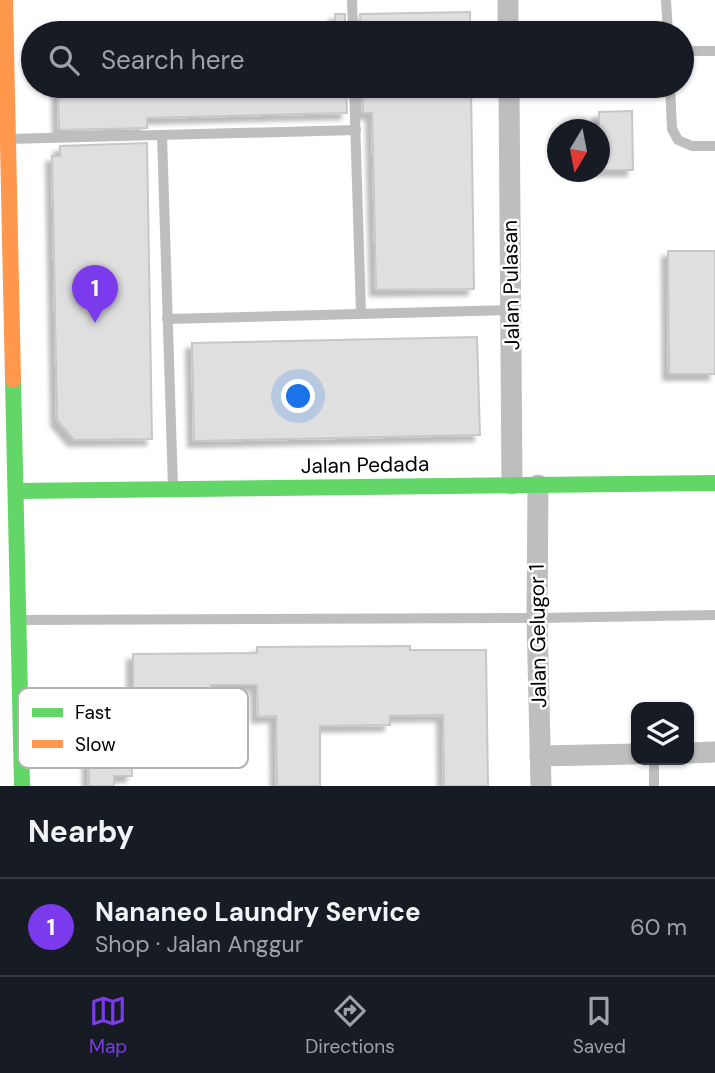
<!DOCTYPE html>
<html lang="en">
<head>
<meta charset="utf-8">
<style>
  body { margin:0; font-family:"DM Sans",sans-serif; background:#242831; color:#f1f3f6 }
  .controls { position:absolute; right:21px; bottom:21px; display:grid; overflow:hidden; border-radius:14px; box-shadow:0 2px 5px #0004 }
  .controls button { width:63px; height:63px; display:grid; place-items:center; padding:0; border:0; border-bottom:2px solid #363941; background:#171b24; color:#f1f3f6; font:35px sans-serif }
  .compass { position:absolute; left:547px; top:119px; width:63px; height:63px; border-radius:50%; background:#171b24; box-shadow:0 2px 5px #0004; rotate:190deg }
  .you { position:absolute; left:299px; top:397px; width:24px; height:24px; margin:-18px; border:5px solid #fff; border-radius:50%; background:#1a73e8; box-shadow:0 0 0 10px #1a73e833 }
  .badge { display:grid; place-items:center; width:46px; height:46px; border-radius:50%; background:#7c3aed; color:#fff; font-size:23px; font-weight:700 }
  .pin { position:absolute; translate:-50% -58px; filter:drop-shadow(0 2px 4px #0008) }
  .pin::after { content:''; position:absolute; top:37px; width:24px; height:21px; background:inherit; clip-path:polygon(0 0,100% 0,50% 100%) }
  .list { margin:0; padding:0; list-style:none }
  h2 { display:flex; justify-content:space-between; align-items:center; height:91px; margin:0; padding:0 28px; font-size:30px }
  h2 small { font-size:23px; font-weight:400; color:#9ea1a6 }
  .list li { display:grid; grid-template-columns:46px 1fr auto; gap:21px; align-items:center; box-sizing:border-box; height:98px; padding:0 28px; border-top:2px solid #363941 }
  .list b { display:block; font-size:26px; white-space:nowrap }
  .list p { margin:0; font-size:23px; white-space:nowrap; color:#9ea1a6 }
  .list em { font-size:23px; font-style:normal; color:#9ea1a6 }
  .icon { flex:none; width:38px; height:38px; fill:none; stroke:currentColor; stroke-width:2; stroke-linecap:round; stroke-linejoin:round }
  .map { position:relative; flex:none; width:715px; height:786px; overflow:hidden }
  .search { position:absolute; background:#171b24; box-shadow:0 2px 5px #0004; left:21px; right:21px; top:21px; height:77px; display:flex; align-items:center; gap:18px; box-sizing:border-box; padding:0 24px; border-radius:38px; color:#9ea1a6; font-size:26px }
  .sheet { height:189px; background:#171b24 }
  nav { display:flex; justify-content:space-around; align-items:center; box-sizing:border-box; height:98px; border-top:2px solid #363941; background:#171b24; font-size:19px; color:#9ea1a6 }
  nav a { display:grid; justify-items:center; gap:4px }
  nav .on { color:#7c3aed }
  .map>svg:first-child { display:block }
  .building { fill:#dfdfdf; stroke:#c7c7c7; stroke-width:2; filter:url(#shadow) }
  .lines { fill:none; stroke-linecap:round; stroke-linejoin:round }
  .lane { stroke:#bebebe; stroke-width:10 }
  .street { stroke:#bebebe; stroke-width:21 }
  .fast { stroke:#63d668; stroke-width:16 }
  .slow { stroke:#ff974d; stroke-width:16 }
  .labels { text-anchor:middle; stroke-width:5; stroke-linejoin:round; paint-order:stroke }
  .street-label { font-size:21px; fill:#000; stroke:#fff }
  .key { fill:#fff; stroke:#b2b2b2; stroke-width:2 }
  .key-label { font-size:19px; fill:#000 }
</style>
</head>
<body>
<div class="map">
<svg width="715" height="786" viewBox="0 0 715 786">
  <defs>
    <filter id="shadow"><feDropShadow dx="-6" dy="6" stdDeviation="2" flood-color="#0004"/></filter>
  </defs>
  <rect width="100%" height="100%" fill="#fff"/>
  <!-- building -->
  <g class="building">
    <path d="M470 12V33H361L360 14Z"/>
    <path d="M335 14H345V33H336Z"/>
    <path d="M58 86H346L347 113 147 118V128L59 130Z"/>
    <path d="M362 86H471L474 289 376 290 372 113H363Z"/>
    <path d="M632 111 633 170H599V112Z"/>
    <path d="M147 143 152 439 74 440 57 420 52 156H60V146Z"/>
    <path d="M668 251H715V374H669Z"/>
    <path d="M477 337 480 435 194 441 192 343Z"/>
    <path d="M410 646V650H486L488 786H444L443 715 390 716V725L320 726V786H277L276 716 258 717 257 685H211V696L133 697V654L257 653V647Z"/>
    <path d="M88 702H131L132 776H114V786H89Z"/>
  </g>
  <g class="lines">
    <!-- lane -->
    <g class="lane">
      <path d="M352 0 353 33"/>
      <path d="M666 0 668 33"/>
      <path d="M682 51H715"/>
      <path d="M354 86 361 314"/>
      <path d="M670 86 672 129 678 140 692 146H715"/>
      <path d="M162 135 173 488"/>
      <path d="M9 139 356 130"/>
      <path d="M167 319 512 310"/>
      <path d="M20 620 537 618 715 615"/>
      <path d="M654 760V786"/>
    </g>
    <!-- street -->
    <g class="street">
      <path d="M508 0V33"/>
      <path d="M509 86 512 484"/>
      <path d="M538 485 537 618 541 786"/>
      <path d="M689 753 715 752"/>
      <path d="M540 756 636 754"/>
    </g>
    <!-- fast -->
    <g class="fast">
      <path d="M13 380 22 786"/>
      <path d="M16 491 715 483"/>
    </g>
    <!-- slow -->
    <path class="slow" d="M5 0 13 380"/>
  </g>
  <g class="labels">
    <!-- street labels -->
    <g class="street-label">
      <text transform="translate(511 285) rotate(-91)" y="7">Jalan Pulasan</text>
      <text transform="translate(365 465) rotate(-1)" y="7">Jalan Pedada</text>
      <text transform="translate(538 636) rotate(-91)" y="7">Jalan Gelugor 1</text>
    </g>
  </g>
  <!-- legend -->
  <rect x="18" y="688" width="230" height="80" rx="10" class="key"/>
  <rect x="32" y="708" width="31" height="9" fill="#63d668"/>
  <rect x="32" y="740" width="31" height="8" fill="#ff974d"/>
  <g class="key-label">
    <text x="75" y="719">Fast</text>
    <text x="75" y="751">Slow</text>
  </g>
</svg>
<div class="controls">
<button><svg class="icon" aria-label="layers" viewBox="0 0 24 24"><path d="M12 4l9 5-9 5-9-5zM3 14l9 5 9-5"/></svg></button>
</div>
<svg class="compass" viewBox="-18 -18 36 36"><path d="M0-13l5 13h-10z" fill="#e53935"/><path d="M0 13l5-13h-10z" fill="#9ea1a6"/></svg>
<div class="you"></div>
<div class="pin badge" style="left:95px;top:323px">1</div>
<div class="search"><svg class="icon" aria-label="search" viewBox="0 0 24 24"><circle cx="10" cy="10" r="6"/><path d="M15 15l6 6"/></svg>Search here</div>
</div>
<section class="sheet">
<h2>Nearby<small></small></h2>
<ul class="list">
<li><span class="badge">1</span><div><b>Nananeo Laundry Service</b><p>Shop · Jalan Anggur</p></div><em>60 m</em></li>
</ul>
</section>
<nav>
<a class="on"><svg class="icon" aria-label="map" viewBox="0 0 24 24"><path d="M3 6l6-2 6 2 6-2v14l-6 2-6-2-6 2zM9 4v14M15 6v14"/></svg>Map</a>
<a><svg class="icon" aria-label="directions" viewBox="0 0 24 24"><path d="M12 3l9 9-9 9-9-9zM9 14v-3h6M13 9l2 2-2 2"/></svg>Directions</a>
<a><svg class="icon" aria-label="saved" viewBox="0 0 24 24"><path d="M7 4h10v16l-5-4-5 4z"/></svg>Saved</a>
</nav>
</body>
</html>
